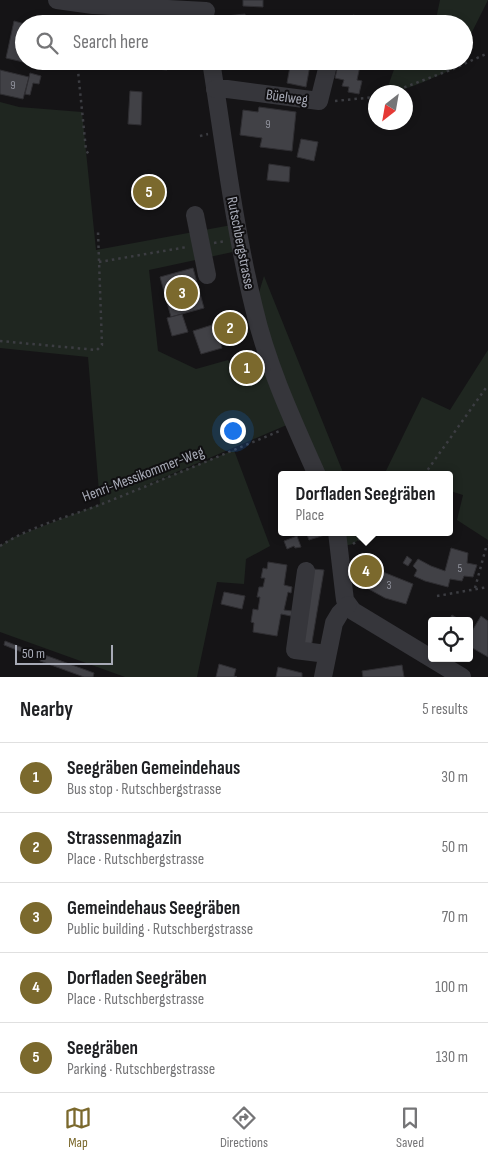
<!DOCTYPE html>
<html lang="en">
<head>
<meta charset="utf-8">
<style>
  body { margin:0; font-family:"Sofia Sans Condensed",sans-serif; background:#f2f2f2; color:#202124 }
  .controls { position:absolute; right:15px; bottom:15px; display:grid; overflow:hidden; border-radius:5px; box-shadow:0 2px 8px #0003 }
  .controls button { width:45px; height:45px; display:grid; place-items:center; padding:0; border:0; border-bottom:1px solid #e0e0e0; background:#fff; color:#202124; font:25px sans-serif }
  .compass { position:absolute; left:368px; top:85px; width:45px; height:45px; border-radius:50%; background:#fff; box-shadow:0 2px 8px #0003; rotate:211deg }
  .scale { position:absolute; left:15px; bottom:12px; width:98px; box-sizing:border-box; padding-left:5px; border:2px solid #a7aab6; border-top:0; font-size:14px; line-height:18px; white-space:nowrap; color:#a7aab6; -webkit-text-stroke:4px #100f11; paint-order:stroke }
  .you { position:absolute; left:232px; top:430px; width:18px; height:18px; margin:-12px; border:4px solid #fff; border-radius:50%; background:#1a73e8; box-shadow:0 0 0 8px #1a73e833 }
  .badge { display:grid; place-items:center; width:32px; height:32px; border-radius:50%; background:#7b692d; color:#fff; font-size:16px; font-weight:700 }
  .pin { position:absolute; translate:-50% -50%; border:2px solid #fff; box-shadow:0 1px 5px #0006 }
  .popup { position:absolute; left:278px; top:471px; width:175px; height:65px; box-sizing:border-box; display:grid; place-content:center; border-radius:5px; background:#fff; filter:drop-shadow(0 1px 4px #0005); font-size:16px; white-space:nowrap; color:#757577 }
  .popup b { font-size:19px; color:#202124 }
  .popup::after { content:''; position:absolute; left:50%; top:100%; margin-left:-10px; border:10px solid transparent; border-top-color:#fff }
  .list { margin:0; padding:0; list-style:none }
  h2 { display:flex; justify-content:space-between; align-items:center; height:65px; margin:0; padding:0 20px; font-size:21px }
  h2 small { font-size:16px; font-weight:400; color:#757577 }
  .list li { display:grid; grid-template-columns:32px 1fr auto; gap:15px; align-items:center; box-sizing:border-box; height:70px; padding:0 20px; border-top:1px solid #e0e0e0 }
  .list b { display:block; font-size:19px; white-space:nowrap }
  .list p { margin:0; font-size:16px; white-space:nowrap; color:#757577 }
  .list em { font-size:16px; font-style:normal; color:#757577 }
  .icon { flex:none; width:28px; height:28px; fill:none; stroke:currentColor; stroke-width:2; stroke-linecap:round; stroke-linejoin:round }
  .map { position:relative; flex:none; width:488px; height:677px; overflow:hidden }
  .search { position:absolute; background:#fff; box-shadow:0 2px 8px #0003; left:15px; right:15px; top:15px; height:55px; display:flex; align-items:center; gap:12px; box-sizing:border-box; padding:0 18px; border-radius:28px; color:#757577; font-size:19px }
  .sheet { height:415px; background:#fff }
  nav { display:flex; justify-content:space-around; align-items:center; box-sizing:border-box; height:70px; border-top:1px solid #e0e0e0; background:#fff; font-size:14px; color:#757577 }
  nav a { display:grid; justify-items:center; gap:2px }
  nav .on { color:#7b692d }
  .map>svg:first-child { display:block }
  .green { fill:#1f2620 }
  .building { fill:#414146; stroke:#2f2e32 }
  .lines { fill:none; stroke-linecap:round; stroke-linejoin:round }
  .path { stroke:#3c3d42; stroke-width:2.5; stroke-dasharray:2.5 4; stroke-linecap:butt }
  .minor { stroke:#36363b; stroke-width:18 }
  .labels { text-anchor:middle; stroke-width:4; stroke-linejoin:round; paint-order:stroke }
  .number-label { font-size:12px; fill:#8e909a }
  .street-label { font-size:15px; fill:#a7aab6; stroke:#100f11 }
</style>
</head>
<body>
<div class="map">
<svg width="488" height="677" viewBox="0 0 488 677">
  <rect width="100%" height="100%" fill="#151416"/>
  <!-- green -->
  <g class="green">
    <path d="M440 0H488L464 48V24H435Z"/>
    <path d="M397 61H457L453 69C436 76 404 93 386 92Z"/>
    <path d="M0 102 19 107 82 112 96 250 237 224 242 250 149 270 158 351 196 369 228 360 242 375 253 371 272 368 254 309 264 276 344 475H317L289 424 137 489 234 450 270 546 246 559 244 584 217 582 197 677H125L0 632V546L12 538 100 504 88 357 0 348Z"/>
    <path d="M488 350V540L457 520 463 495 450 491V475H384L422 397 450 410Z"/>
    <path d="M337 532H369L353 544 339 547Z"/>
  </g>
  <!-- building -->
  <g class="building">
    <path d="M243 0H263V7L243 6Z"/>
    <path d="M245 14 246 24H218L217 17Z"/>
    <path d="M353 15 372 20 371 24H351Z"/>
    <path d="M302 17 322 21 321 24H301Z"/>
    <path d="M14 21 25 24H24L23 62 6 58Z"/>
    <path d="M145 61H192V63L167 62V70L145 68Z"/>
    <path d="M291 61 310 65 306 87 287 83Z"/>
    <path d="M339 61H361L357 80 362 81 359 94 348 92 349 87 342 86 344 80 335 78Z"/>
    <path d="M0 70 29 77 23 99 0 94Z"/>
    <path d="M30 73 41 76 39 84 33 83 30 95 25 94Z"/>
    <path d="M130 91 142 92 141 125 128 124Z"/>
    <path d="M259 107 296 112 292 151 260 147 262 138 240 135 243 110 258 112Z"/>
    <path d="M301 139 318 142 314 161 297 157Z"/>
    <path d="M269 164 290 167 289 182 267 180Z"/>
    <path d="M193 268 204 308 171 317 160 277Z"/>
    <path d="M182 314 188 332 172 336 167 318Z"/>
    <path d="M241 318 244 332 219 338 215 324Z"/>
    <path d="M215 324 222 348 201 354 193 331Z"/>
    <path d="M306 532H331V533L309 540Z"/>
    <path d="M297 536 301 547 295 548 294 546 287 549 284 541Z"/>
    <path d="M451 548 468 553 467 563 477 565 473 577 464 576 462 581 450 579 448 587 425 581 414 576 417 570 413 566 418 559 431 566 445 571Z"/>
    <path d="M367 553 377 559 365 587 355 583Z"/>
    <path d="M407 556 412 560 408 566 403 563Z"/>
    <path d="M268 562 287 565 284 585 292 587 291 593 288 592 284 610 292 611 291 616 281 614 277 636 253 632 254 623 251 622 253 609 258 610 260 597H257L259 587H263L265 578H261L263 568 267 569Z"/>
    <path d="M373 568 413 584 406 604 385 598 365 587Z"/>
    <path d="M313 569 324 570 311 648 300 646Z"/>
    <path d="M224 592 245 596 242 609 221 604Z"/>
    <path d="M452 615 462 621H448Z"/>
    <path d="M481 616 488 621V657L469 646V636Z"/>
    <path d="M5 641 41 655 39 659 4 645Z"/>
    <path d="M42 654 94 673 93 677H84L40 661Z"/>
    <path d="M219 664 236 669 234 676 237 677H216Z"/>
    <path d="M402 665 404 677H363L362 671Z"/>
    <path d="M278 667 302 673V677H276Z"/>
  </g>
  <g class="lines">
    <!-- path -->
    <g class="path">
      <path d="M58 24 62 16"/>
      <path d="M76 24V17"/>
      <path d="M77 61 85 140 86 150 89 155"/>
      <path d="M38 69 46 61"/>
      <path d="M392 92 453 69 488 53"/>
      <path d="M335 101 376 97"/>
      <path d="M200 136 208 134"/>
      <path d="M214 243 226 241"/>
      <path d="M99 262 187 247"/>
      <path d="M0 341 97 350 102 345 98 232"/>
      <path d="M424 475 488 385"/>
      <path d="M353 544 369 532"/>
      <path d="M0 546C31 526 68 517 102 504 162 480 222 455 282 430"/>
      <path d="M475 588 487 544"/>
      <path d="M437 596 488 587"/>
    </g>
    <!-- minor -->
    <g class="minor">
      <path d="M57 0 93 5 206 11"/>
      <path d="M211 61C224 143 234 227 254 308 267 365 293 421 317 475"/>
      <path d="M215 89H227L319 101 329 61"/>
      <path d="M195 215 207 275"/>
      <path d="M337 532 344 592 345 600 353 611 462 677"/>
      <path d="M306 571 295 650 327 654"/>
      <path d="M323 677 334 623 340 613 348 605"/>
    </g>
  </g>
  <g class="labels">
    <!-- number labels -->
    <g class="number-label">
      <text x="13" y="89">9</text>
      <text x="268" y="128">9</text>
      <text x="460" y="572">5</text>
      <text x="389" y="589">3</text>
    </g>
    <!-- street labels -->
    <g class="street-label">
      <text transform="translate(287 97) rotate(8)" y="5">Büelweg</text>
      <text transform="translate(241 243) rotate(79)" y="5">Rutschbergstrasse</text>
      <text transform="translate(143 474) rotate(-21)" y="5">Henri-Messikommer-Weg</text>
    </g>
  </g>
</svg>
<div class="controls">
<button><svg class="icon" aria-label="locate" viewBox="0 0 24 24"><circle cx="12" cy="12" r="6"/><path d="M12 2v4M12 18v4M2 12h4M18 12h4"/></svg></button>
</div>
<svg class="compass" viewBox="-18 -18 36 36"><path d="M0-13l5 13h-10z" fill="#e53935"/><path d="M0 13l5-13h-10z" fill="#757577"/></svg>
<div class="scale">50 m</div>
<div class="you"></div>
<div class="pin badge" style="left:247px;top:368px">1</div>
<div class="pin badge" style="left:230px;top:328px">2</div>
<div class="pin badge" style="left:182px;top:293px">3</div>
<div class="pin badge" style="left:366px;top:571px">4</div>
<div class="popup"><b>Dorfladen Seegräben</b>Place</div>
<div class="pin badge" style="left:149px;top:192px">5</div>
<div class="search"><svg class="icon" aria-label="search" viewBox="0 0 24 24"><circle cx="10" cy="10" r="6"/><path d="M15 15l6 6"/></svg>Search here</div>
</div>
<section class="sheet">
<h2>Nearby<small>5 results</small></h2>
<ul class="list">
<li><span class="badge">1</span><div><b>Seegräben Gemeindehaus</b><p>Bus stop · Rutschbergstrasse</p></div><em>30 m</em></li>
<li><span class="badge">2</span><div><b>Strassenmagazin</b><p>Place · Rutschbergstrasse</p></div><em>50 m</em></li>
<li><span class="badge">3</span><div><b>Gemeindehaus Seegräben</b><p>Public building · Rutschbergstrasse</p></div><em>70 m</em></li>
<li><span class="badge">4</span><div><b>Dorfladen Seegräben</b><p>Place · Rutschbergstrasse</p></div><em>100 m</em></li>
<li><span class="badge">5</span><div><b>Seegräben</b><p>Parking · Rutschbergstrasse</p></div><em>130 m</em></li>
</ul>
</section>
<nav>
<a class="on"><svg class="icon" aria-label="map" viewBox="0 0 24 24"><path d="M3 6l6-2 6 2 6-2v14l-6 2-6-2-6 2zM9 4v14M15 6v14"/></svg>Map</a>
<a><svg class="icon" aria-label="directions" viewBox="0 0 24 24"><path d="M12 3l9 9-9 9-9-9zM9 14v-3h6M13 9l2 2-2 2"/></svg>Directions</a>
<a><svg class="icon" aria-label="saved" viewBox="0 0 24 24"><path d="M7 4h10v16l-5-4-5 4z"/></svg>Saved</a>
</nav>
</body>
</html>
